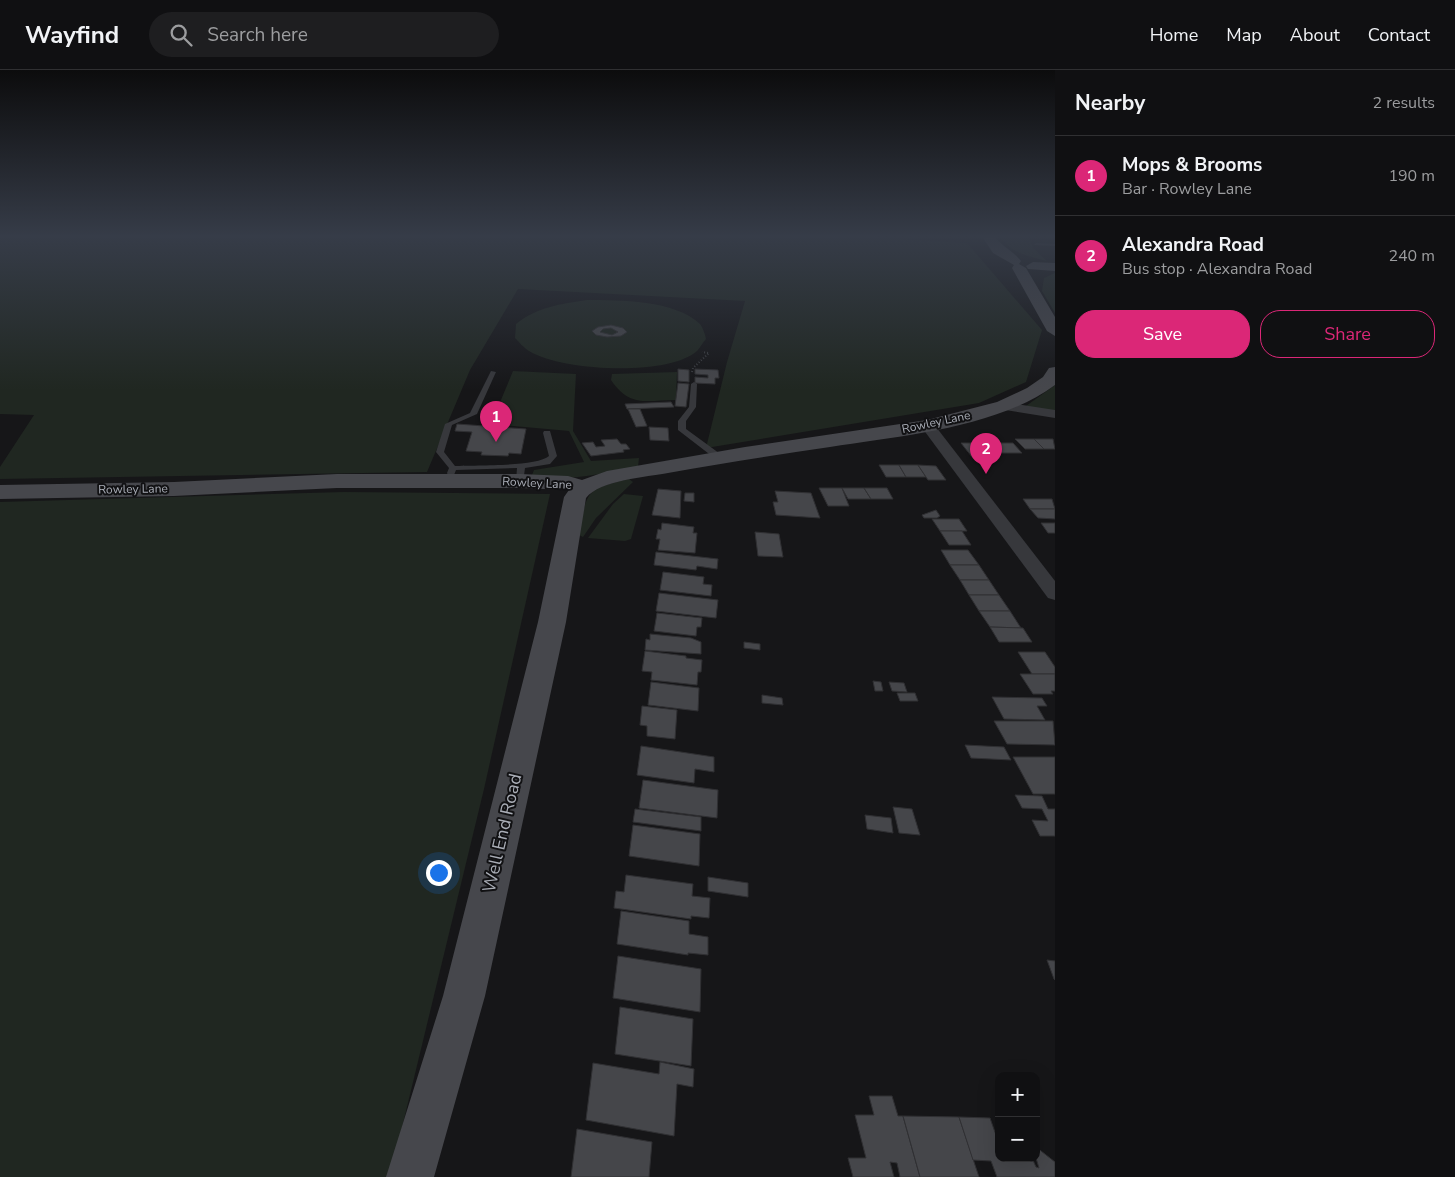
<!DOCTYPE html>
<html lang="en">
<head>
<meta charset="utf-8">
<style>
  body { margin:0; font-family:"Nunito Sans",sans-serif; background:#1e1e20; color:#f1f3f6 }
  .controls { position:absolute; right:15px; bottom:15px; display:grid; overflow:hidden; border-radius:10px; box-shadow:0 5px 20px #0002 }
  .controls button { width:45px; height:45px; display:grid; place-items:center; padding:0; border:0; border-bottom:1px solid #303032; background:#101012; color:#f1f3f6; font:25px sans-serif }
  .you { position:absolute; left:438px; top:802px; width:18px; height:18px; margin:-12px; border:4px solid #fff; border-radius:50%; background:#1a73e8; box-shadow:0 0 0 8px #1a73e833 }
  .badge { display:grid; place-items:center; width:32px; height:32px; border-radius:50%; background:#db2777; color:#fff; font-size:16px; font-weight:700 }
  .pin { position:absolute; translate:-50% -41px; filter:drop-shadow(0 1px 2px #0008) }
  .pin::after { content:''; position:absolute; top:26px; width:18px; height:15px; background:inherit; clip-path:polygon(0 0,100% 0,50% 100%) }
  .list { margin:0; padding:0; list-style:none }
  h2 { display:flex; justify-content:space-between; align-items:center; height:65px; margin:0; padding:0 20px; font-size:21px }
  h2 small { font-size:16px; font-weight:400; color:#9c9d9f }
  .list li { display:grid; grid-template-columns:32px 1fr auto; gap:15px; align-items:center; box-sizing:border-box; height:80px; padding:0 20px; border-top:1px solid #303032 }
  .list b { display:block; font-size:19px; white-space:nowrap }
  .list p { margin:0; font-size:16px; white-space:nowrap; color:#9c9d9f }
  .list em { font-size:16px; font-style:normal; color:#9c9d9f }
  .actions { display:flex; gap:10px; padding:15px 20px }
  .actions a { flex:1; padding:11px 0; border:1px solid #db2777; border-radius:20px; text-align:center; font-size:18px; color:#db2777 }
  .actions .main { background:#db2777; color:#fff }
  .icon { flex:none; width:28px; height:28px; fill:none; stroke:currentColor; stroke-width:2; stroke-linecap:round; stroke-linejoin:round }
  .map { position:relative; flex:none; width:1055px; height:1107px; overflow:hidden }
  header { display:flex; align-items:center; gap:30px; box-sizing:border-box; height:70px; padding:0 25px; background:#101012; border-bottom:1px solid #303032 }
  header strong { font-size:24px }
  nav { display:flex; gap:28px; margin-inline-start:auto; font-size:18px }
  .search { width:350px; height:45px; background:#1e1e20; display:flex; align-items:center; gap:12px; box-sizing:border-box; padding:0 18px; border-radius:28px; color:#9c9d9f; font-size:19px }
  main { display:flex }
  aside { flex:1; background:#101012 }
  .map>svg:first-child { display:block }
  .green { fill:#202721 }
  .building { fill:#45464a; stroke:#303033; fill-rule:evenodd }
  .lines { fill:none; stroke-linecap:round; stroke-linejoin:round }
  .path { stroke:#3d3f43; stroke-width:2; stroke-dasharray:1 2; stroke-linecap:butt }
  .lane { fill:#37383c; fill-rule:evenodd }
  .street { fill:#37383c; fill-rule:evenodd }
  .secondary { fill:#46474c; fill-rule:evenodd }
  .labels { text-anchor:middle; stroke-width:4; stroke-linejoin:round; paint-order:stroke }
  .far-street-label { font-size:12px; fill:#a9adb6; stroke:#111113 }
  .near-street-label { font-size:18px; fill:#a9adb6; stroke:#111113 }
</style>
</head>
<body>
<header>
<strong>Wayfind</strong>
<div class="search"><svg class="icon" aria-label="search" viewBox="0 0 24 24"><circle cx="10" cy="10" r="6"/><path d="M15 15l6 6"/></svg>Search here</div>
<nav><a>Home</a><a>Map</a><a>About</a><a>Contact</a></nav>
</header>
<main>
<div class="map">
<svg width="1055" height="1107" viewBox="0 0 1055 1107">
  <rect width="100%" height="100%" fill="#161618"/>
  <!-- green -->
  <g class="green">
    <path d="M0 165H877L878 168 967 173 1042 260 1026 312 979 333 706 378 727 292 745 231 518 219 470 300 427 402 0 409V397L34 345 0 344Z"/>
    <path d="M999 165H1028L1033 178 1047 191C1027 186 1010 183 999 165Z"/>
    <path d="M1055 203V243L1042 221 1044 208Z"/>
    <path d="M587 230C620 230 675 230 700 254 703 258 705 264 706 269 703 272 700 278 697 281 668 307 561 301 529 281 524 278 519 272 515 268L516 254C537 237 560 234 587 230Z"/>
    <path d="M513 301 576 304 573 361 591 391 639 388 638 397C608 402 560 414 532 405L534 400 584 392 569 361 491 354Z"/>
    <path d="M677 302 676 330C646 330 630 338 611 310L612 304Z"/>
    <path d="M1055 315V340L1044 341 1026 336Z"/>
    <path d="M629 409 633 412 596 448 583 467 579 465C587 422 584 419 629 409Z"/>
    <path d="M344 422 550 424 484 719 390 1107H0V432Z"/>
    <path d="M624 424 643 426 631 469 625 471 588 468 613 434Z"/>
  </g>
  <!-- building -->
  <g class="building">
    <path d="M611 255 623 258 627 262 621 266 607 267 596 265 592 261 598 257ZM611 258 618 262 612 265 600 262 603 259Z"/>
    <path d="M678 299 689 300V312L678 311Z"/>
    <path d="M695 299 718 300 719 308H715V314L695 313V307L708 308V305L695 304Z"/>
    <path d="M678 313 689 314 686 337 675 336Z"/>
    <path d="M671 332 674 337 627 339 625 334Z"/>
    <path d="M628 339H640L647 356 636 357Z"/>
    <path d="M457 354 526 359 521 384 509 383 508 386 481 385 482 382 466 381 472 362 455 361Z"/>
    <path d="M649 357 668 358 669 371 650 370Z"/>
    <path d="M617 369 621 374H626L630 379 623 380 624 382 591 386 582 373 593 372 596 377 605 376 601 370Z"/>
    <path d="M1015 369H1034L1044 379H1025Z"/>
    <path d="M1034 369H1053L1055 379H1044Z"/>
    <path d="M961 373H993L1002 383H985L988 387H972Z"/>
    <path d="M993 373H1013L1022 383H1002Z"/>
    <path d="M879 395H899L906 407H886Z"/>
    <path d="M899 395H918L926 407H906Z"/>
    <path d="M918 395 936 396 946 410H928Z"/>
    <path d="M819 418H842L849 436H828Z"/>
    <path d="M842 418H864L871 429H848Z"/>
    <path d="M864 418H887L893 429H871Z"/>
    <path d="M658 419 681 421 680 448 652 445Z"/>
    <path d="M775 421 811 423 820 448 776 445 773 432H778Z"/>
    <path d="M685 423H694V432L684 431Z"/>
    <path d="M1023 429H1052L1055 439H1030Z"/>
    <path d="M1030 439H1055V449L1038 448Z"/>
    <path d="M936 440 940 446 937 448H924L922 445Z"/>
    <path d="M932 449H959L967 461H940Z"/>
    <path d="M662 453 694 457 693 463H697L695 483 658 480 660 469H656L658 459 661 460Z"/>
    <path d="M1041 453H1055V463H1048Z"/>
    <path d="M940 461H962L971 475H949Z"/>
    <path d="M755 462 779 464 783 487 758 486Z"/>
    <path d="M941 480H968L979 495H950Z"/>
    <path d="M656 482 718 489 717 499 697 496 696 500 654 495Z"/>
    <path d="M950 495H979L989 510H960Z"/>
    <path d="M663 502 704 507 703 514 712 515 711 526 660 520Z"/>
    <path d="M960 510H989L999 525H969Z"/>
    <path d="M659 523 718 530 716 548 656 541Z"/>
    <path d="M969 525H999L1010 541H979Z"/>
    <path d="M979 541H1010L1021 558 990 557Z"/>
    <path d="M657 543 702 548 701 557H697L696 566 654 561Z"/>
    <path d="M990 557 1023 558 1032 572H999Z"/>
    <path d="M650 564 691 568 701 572V584L645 580 646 569 650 570Z"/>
    <path d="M744 572 760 574V580L744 578Z"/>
    <path d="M645 581 686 586V588L702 590 701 602H698L697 615 651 610 652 602 642 601Z"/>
    <path d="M1018 582H1045L1055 597V604H1032Z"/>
    <path d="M1020 604H1055V621H1051L1053 624H1033Z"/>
    <path d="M873 611 881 612 883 621H875Z"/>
    <path d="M651 612 699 618 698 641 648 635Z"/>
    <path d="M889 612 904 613 907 622 892 621Z"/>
    <path d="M897 623H915L918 631H900Z"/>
    <path d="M762 625 782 628 783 635 762 633Z"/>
    <path d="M992 627 1042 628 1047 636H1037L1045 650 1004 649Z"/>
    <path d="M642 636 677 640 675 669 647 666V656L640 655Z"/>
    <path d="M994 651H1053L1055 675 1007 674Z"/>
    <path d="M965 675 1004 677 1011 690 971 688Z"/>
    <path d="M641 676 714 687V702L695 699 694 713 637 705Z"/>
    <path d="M1013 687H1055V724H1033Z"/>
    <path d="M643 710 718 720 717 748 639 738Z"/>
    <path d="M1015 725 1042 726 1048 739H1055V766H1040L1032 750 1048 751 1042 739 1022 738Z"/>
    <path d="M893 737 912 739 920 765 899 763Z"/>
    <path d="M635 739 701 747V761L633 752Z"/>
    <path d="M865 745 891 748 893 763 867 759Z"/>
    <path d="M633 755 700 764 699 796 629 786Z"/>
    <path d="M626 805 693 814 692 826 710 828 709 848 691 846V849L614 838 616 821 624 822Z"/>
    <path d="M708 807 748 813V827L708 821Z"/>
    <path d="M621 841 689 851V864L708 867V885L688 883V885L617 874Z"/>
    <path d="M618 886 701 899 700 942 613 928Z"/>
    <path d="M1047 890 1055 891V910L1054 909Z"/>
    <path d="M620 937 693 949 691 996 615 984Z"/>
    <path d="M660 992 694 999 693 1017 677 1014 674 1066 586 1050 593 993 659 1004Z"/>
    <path d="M869 1026H892L898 1046H903L920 1107H900L897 1093 890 1092 894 1107H853L848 1088H866L855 1045H874Z"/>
    <path d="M903 1046 959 1047 979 1107H920Z"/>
    <path d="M959 1047 990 1048 997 1068H999V1088H1032L1036 1097 1039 1098 1036 1088V1077L1055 1092V1107H997L991 1091 973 1090Z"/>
    <path d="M577 1059 652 1072 649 1107H571Z"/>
  </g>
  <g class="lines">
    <!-- path -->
    <path class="path" d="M692 302 693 298 709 283 702 282"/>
    <!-- lane -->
    <g class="lane">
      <path d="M1036 173 1055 174V176L1034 175Z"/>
      <path d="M491 301 496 302 477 344 452 355 444 382 455 396C474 395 537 397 549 386L543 363 544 361H550L557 386 550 394 525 398 523 413H520L516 411 517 398 456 400 454 405H448L447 403 449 398 436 382 445 354 470 343Z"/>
      <path d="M694 312 697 314 696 337 686 351V359L723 386V390H717L678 360V351L689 337 691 314Z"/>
    </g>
    <!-- street -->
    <g class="street">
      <path d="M1004 332 1055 340V348L999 339 997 336Z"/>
      <path d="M928 352 933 353 1055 511V530L1048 528 923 359 921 356 923 353Z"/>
    </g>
    <!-- secondary -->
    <g class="secondary">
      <path d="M981 165H993C1003 177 1013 181 1021 191L1019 194 1026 198 1055 247V266L1047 261 1012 198 1014 195 993 183Z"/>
      <path d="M1033 192 1055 193V201L1028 199 1026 196Z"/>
      <path d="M1055 297V315C997 358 900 366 830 377 776 385 722 393 668 403 647 407 600 410 586 428L566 552 485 926 434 1107H386L443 926 538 552 564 427 569 420 520 418H337L174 426 0 429V415L174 412 337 404H520L568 406 582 410 607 401 745 377 927 350 997 332 1027 318 1043 307 1049 298Z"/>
    </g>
  </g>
  <!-- sky -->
  <linearGradient id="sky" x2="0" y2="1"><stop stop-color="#0c0c0d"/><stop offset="0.52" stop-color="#363c48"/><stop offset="1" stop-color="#363c48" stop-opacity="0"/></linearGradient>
  <rect width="1055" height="320" fill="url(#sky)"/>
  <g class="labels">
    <!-- far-street labels -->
    <g class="far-street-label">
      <text transform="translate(936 352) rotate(-12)" y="4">Rowley Lane</text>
      <text transform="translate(537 413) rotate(3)" y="4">Rowley Lane</text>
      <text transform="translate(133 419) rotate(-1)" y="4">Rowley Lane</text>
    </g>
    <!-- near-street labels -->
    <g class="near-street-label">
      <text transform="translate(502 763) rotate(-77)" y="6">Well End Road</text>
    </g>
  </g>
</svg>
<div class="controls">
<button>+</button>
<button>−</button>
</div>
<div class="you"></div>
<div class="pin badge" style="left:496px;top:372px">1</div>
<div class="pin badge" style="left:986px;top:404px">2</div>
</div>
<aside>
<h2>Nearby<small>2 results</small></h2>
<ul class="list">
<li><span class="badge">1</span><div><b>Mops &amp; Brooms</b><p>Bar · Rowley Lane</p></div><em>190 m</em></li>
<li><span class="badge">2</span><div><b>Alexandra Road</b><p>Bus stop · Alexandra Road</p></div><em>240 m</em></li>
</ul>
<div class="actions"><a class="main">Save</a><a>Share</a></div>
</aside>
</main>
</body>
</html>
